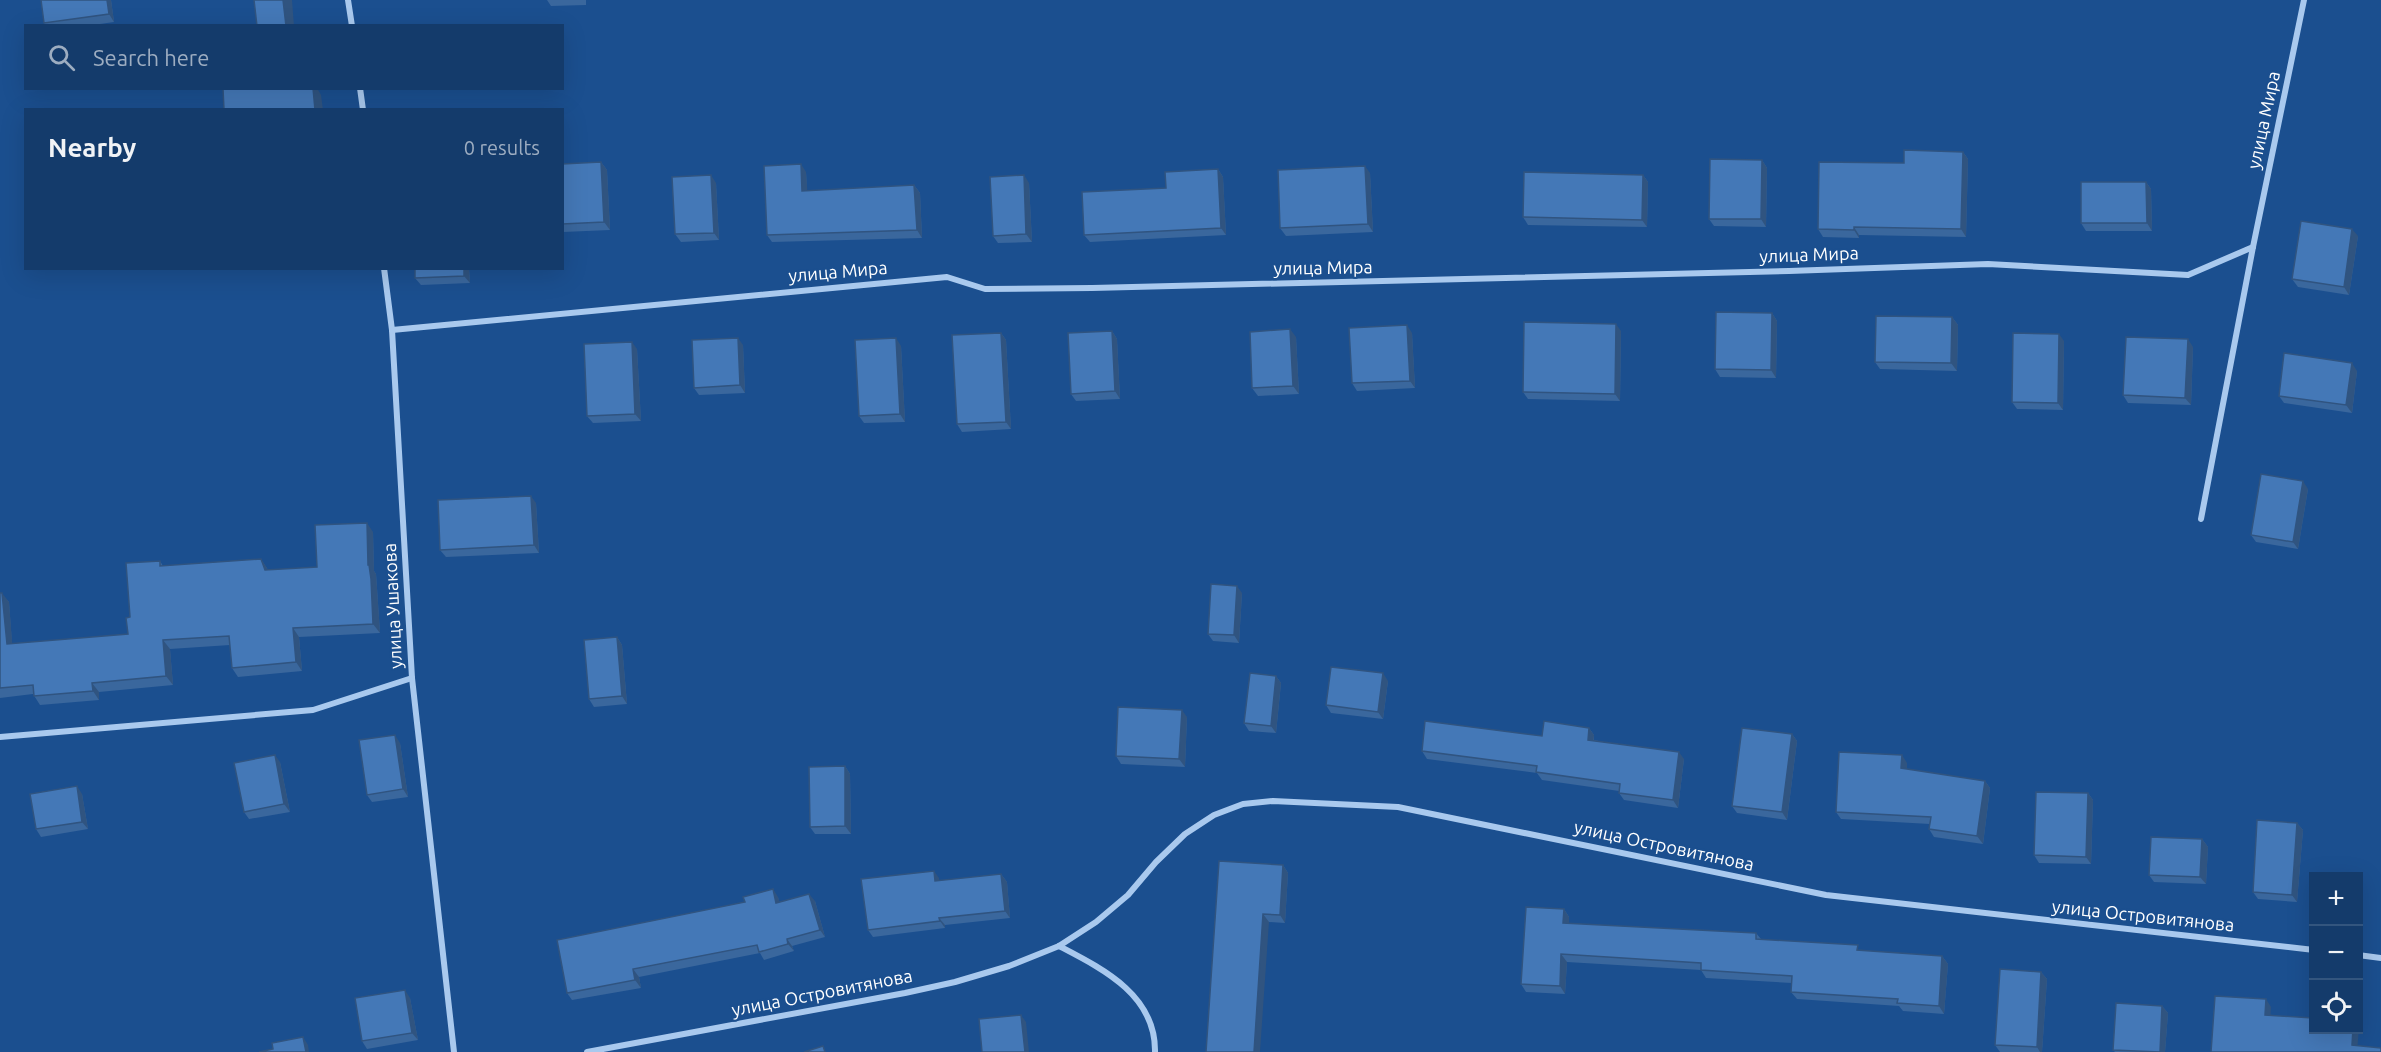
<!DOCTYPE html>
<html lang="en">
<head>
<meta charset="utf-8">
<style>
  body { margin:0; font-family:Ubuntu,sans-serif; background:#1d4271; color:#f1f3f6 }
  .controls { position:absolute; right:18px; bottom:18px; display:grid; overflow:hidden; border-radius:0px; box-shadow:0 6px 24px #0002 }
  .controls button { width:54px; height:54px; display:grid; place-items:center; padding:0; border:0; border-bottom:2px solid #33557e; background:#143b6b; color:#f1f3f6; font:30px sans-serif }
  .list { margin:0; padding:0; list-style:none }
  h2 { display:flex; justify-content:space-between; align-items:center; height:78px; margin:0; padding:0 24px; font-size:26px }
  h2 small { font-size:20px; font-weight:400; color:#9dadc1 }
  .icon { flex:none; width:33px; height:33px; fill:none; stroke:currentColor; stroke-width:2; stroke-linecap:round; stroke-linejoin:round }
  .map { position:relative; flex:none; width:2381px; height:1052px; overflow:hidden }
  .search { position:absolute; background:#143b6b; box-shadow:0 6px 24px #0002; left:24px; top:24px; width:540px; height:66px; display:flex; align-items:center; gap:15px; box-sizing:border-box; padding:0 21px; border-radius:0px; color:#9dadc1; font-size:22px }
  .panel { position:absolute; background:#143b6b; box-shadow:0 6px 24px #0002; left:24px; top:108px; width:540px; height:162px; border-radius:0px }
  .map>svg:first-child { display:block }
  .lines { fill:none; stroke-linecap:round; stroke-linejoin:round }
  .minor { stroke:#a9c9ee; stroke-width:6 }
  .wall { fill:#3a679d }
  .shaded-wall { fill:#305480 }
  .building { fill:#4478b7; stroke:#305480; stroke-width:1.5 }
  .labels { text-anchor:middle; stroke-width:4.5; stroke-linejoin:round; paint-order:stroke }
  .street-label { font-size:18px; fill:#fff; stroke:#1b4f8f }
</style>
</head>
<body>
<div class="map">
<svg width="2381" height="1052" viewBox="0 0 2381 1052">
  <rect width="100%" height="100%" fill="#1b4f8f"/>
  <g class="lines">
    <!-- minor -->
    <g class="minor">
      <path d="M348 0 352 26"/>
      <path d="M360 88 363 110"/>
      <path d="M392 330 947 277 985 289 1092 288 1789 271 1988 264 2188 275 2253 247"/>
      <path d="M2201 519 2253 247 2304 0"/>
      <path d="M412 678 454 1052"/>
      <path d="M0 737 313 710 412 678 392 330 384 268"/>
      <path d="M1059 946C1103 969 1156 995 1155 1052"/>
      <path d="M2358 955 2381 958"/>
      <path d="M587 1052 905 993 955 982 1009 966 1059 946 1096 922 1128 895 1156 862 1185 834 1214 815 1243 804 1273 801 1398 807 1826 895 2314 950"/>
    </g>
  </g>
  <!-- wall -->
  <g class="wall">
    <path d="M41 0H111L114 22 86 26H46L44 23Z"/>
    <path d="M547 0H586V5L551 6Z"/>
    <path d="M1963 152 1968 159 1966 237 1859 235V238L1823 237 1818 229 1904 163Z"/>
    <path d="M1762 160 1767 168 1766 227 1714 226 1709 219Z"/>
    <path d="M601 162 607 170 610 230 563 232 562 231V164Z"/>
    <path d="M1218 169 1223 177 1226 235 1090 242 1084 235 1166 188Z"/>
    <path d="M806 172 807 191 914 185 920 193 922 238 772 242 767 235Z"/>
    <path d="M1370 173 1373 232 1286 236 1280 228Z"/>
    <path d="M1643 175 1648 182 1647 227 1528 225 1523 217Z"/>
    <path d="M2146 182 2151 189 2152 231H2086L2081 223Z"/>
    <path d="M716 183 719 240 681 242 675 234Z"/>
    <path d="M1029 183 1032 242 998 243 993 236Z"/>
    <path d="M2358 236 2349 295 2298 287 2292 279Z"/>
    <path d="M415 268H469L470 283 421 285 415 278Z"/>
    <path d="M1772 313 1777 321 1776 378 1720 377 1715 369Z"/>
    <path d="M1952 317 1958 325 1957 371 1880 369 1875 362Z"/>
    <path d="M1112 331 1117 339 1120 399 1076 401 1071 394Z"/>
    <path d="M1621 331 1620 401 1528 399 1523 392Z"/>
    <path d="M1001 333 1006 340 1011 429 962 432 957 424Z"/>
    <path d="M1412 333 1415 388 1357 391 1352 383Z"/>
    <path d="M1296 337 1299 394 1258 396 1252 388Z"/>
    <path d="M2064 341 2063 410 2017 409 2012 402Z"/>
    <path d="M743 345 745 393 699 395 694 388Z"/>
    <path d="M901 346 905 422 864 423 859 416Z"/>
    <path d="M2193 347 2191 405 2128 403 2123 395Z"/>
    <path d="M637 349 641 421 593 423 587 416Z"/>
    <path d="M2357 371 2352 413 2284 403 2279 396Z"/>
    <path d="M2308 489 2298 549 2256 542 2251 535Z"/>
    <path d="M536 503 539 553 446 557 440 550Z"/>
    <path d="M373 532 374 571 376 574 377 588 380 633 299 637 302 671 238 677 232 668 230 645 170 649 173 685 99 692V700L40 705 33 694 0 698V593L9 602 12 644 128 634 130 617 160 561 163 566 261 559 268 570 317 567Z"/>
    <path d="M1242 593 1239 643 1213 641 1208 634Z"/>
    <path d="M617 637 622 645 627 704 594 707 589 699Z"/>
    <path d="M1276 676 1281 683 1276 733 1249 731 1244 723Z"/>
    <path d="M1388 681 1383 719 1331 713 1326 705Z"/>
    <path d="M1187 717 1185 767 1121 764 1116 756Z"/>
    <path d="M1589 728 1594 735V740L1684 759 1678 808 1624 800 1619 793V791L1542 780 1537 773 1427 759 1422 751 1542 736Z"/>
    <path d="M1792 734 1797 741 1787 820 1737 813 1732 806Z"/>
    <path d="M400 743 408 797 372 802 367 795Z"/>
    <path d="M280 762 290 812 249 819 244 812Z"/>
    <path d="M1907 763V769L1985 781 1990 788 1983 844 1934 837 1929 829 1930 824 1841 819 1836 812Z"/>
    <path d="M845 766 850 774 851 834H815L810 827Z"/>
    <path d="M2088 793 2093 800 2091 864 2039 863 2034 855Z"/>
    <path d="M82 794 88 829 41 837 36 829Z"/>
    <path d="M2297 823 2303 830 2297 902 2258 899 2253 892Z"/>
    <path d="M2202 839 2208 847 2206 884 2154 882 2149 875Z"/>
    <path d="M1283 865 1288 873 1285 923 1269 922 1206 1052Z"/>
    <path d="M1001 874 1007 882 1010 918 945 925V928L873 937 868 930 939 878V881Z"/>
    <path d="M778 897 779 902 815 901 825 937 792 946 794 951 764 960 760 953 639 977 641 988 572 1000 567 993Z"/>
    <path d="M1564 909 1569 917V924L1756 933 1761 939 1862 951 1942 956 1948 964 1944 1014 1903 1011 1899 1006 1797 999 1791 992 1792 983 1706 978 1701 970 1567 962 1565 994 1526 992 1521 984Z"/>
    <path d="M2041 972 2047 979 2042 1052H2000L1995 1045Z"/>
    <path d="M410 998 418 1040 367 1049 362 1041Z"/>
    <path d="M2162 1006 2168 1013 2165 1052H2115L2113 1050Z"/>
  </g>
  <!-- shaded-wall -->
  <g class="shaded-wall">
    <path d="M107 0H111L114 22 109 14Z"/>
    <path d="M283 0H292L294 26H286Z"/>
    <path d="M313 88H317L321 95 323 110H315Z"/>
    <path d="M1963 152 1968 159 1966 237 1961 229Z"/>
    <path d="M1762 160 1767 168 1766 227 1761 219Z"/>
    <path d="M601 162 607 170 610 230 604 222Z"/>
    <path d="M801 164 806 172 808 199 802 191Z"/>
    <path d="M1365 166 1370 173 1373 232 1368 224Z"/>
    <path d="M1218 169 1223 177 1226 235 1221 228Z"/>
    <path d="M711 175 716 183 719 240 714 233Z"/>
    <path d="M1024 175 1029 183 1032 242 1026 234Z"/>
    <path d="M1643 175 1648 182 1647 227 1642 220Z"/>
    <path d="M2146 182 2151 189 2152 231 2147 223Z"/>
    <path d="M914 185 920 193 922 238 917 230Z"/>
    <path d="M1854 227 1859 235V238L1854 230Z"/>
    <path d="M2352 229 2358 236 2349 295 2344 287Z"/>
    <path d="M464 268H469L470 283 464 276Z"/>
    <path d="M1772 313 1777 321 1776 378 1771 370Z"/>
    <path d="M1952 317 1958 325 1957 371 1951 363Z"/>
    <path d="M1616 324 1621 331 1620 401 1615 394Z"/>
    <path d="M1407 325 1412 333 1415 388 1410 381Z"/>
    <path d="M1290 329 1296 337 1299 394 1293 386Z"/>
    <path d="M1112 331 1117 339 1120 399 1115 391Z"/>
    <path d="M1001 333 1006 340 1011 429 1006 422Z"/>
    <path d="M2059 334 2064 341 2063 410 2058 403Z"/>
    <path d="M738 338 743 345 745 393 740 385Z"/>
    <path d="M896 338 901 346 905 422 900 414Z"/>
    <path d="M2188 339 2193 347 2191 405 2185 398Z"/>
    <path d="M632 342 637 349 641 421 635 414Z"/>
    <path d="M2352 363 2357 371 2352 413 2346 405Z"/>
    <path d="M2303 481 2308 489 2298 549 2293 542Z"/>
    <path d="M531 496 536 503 539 553 534 545Z"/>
    <path d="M367 523 373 532 374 571 376 574 377 588 380 633 373 624 368 565Z"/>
    <path d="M261 559 267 568 271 579 265 570Z"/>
    <path d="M1237 586 1242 593 1239 643 1234 635Z"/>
    <path d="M2 593 9 602 13 653 7 644Z"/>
    <path d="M293 628 299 637 302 671 296 662Z"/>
    <path d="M617 637 622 645 627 704 622 696Z"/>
    <path d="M163 640 170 649 173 685 166 676Z"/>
    <path d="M1383 673 1388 681 1383 719 1378 712Z"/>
    <path d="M1276 676 1281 683 1276 733 1271 726Z"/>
    <path d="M92 683 99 692V700L93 691Z"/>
    <path d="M1182 710 1187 717 1185 767 1179 759Z"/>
    <path d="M1589 728 1594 735 1593 747 1588 740Z"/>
    <path d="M1792 734 1797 741 1787 820 1782 812Z"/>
    <path d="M395 735 400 743 408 797 403 789Z"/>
    <path d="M1679 752 1684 759 1678 808 1673 800Z"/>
    <path d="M275 755 280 762 290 812 284 804Z"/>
    <path d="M1902 755 1907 763V776L1901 768Z"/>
    <path d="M845 766 850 774 851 834 845 826Z"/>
    <path d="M1985 781 1990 788 1983 844 1977 836Z"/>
    <path d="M77 786 82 794 88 829 82 822Z"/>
    <path d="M2088 793 2093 800 2091 864 2086 857Z"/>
    <path d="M2297 823 2303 830 2297 902 2292 895Z"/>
    <path d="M2202 839 2208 847 2206 884 2200 877Z"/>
    <path d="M1283 865 1288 873 1285 923 1280 915Z"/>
    <path d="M934 871 939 878 940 889 935 881Z"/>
    <path d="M1001 874 1007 882 1010 918 1005 911Z"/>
    <path d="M773 889 778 897 782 910 776 903Z"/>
    <path d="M809 894 815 901 825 937 820 930Z"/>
    <path d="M1564 909 1569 917V931L1563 923Z"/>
    <path d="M1263 914 1269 922 1260 1052H1254Z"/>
    <path d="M939 918 945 925V928L940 921Z"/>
    <path d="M787 939 792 946 794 951 788 944Z"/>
    <path d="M1561 954 1567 962 1565 994 1560 986Z"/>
    <path d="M1942 956 1948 964 1944 1014 1939 1006Z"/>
    <path d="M633 969 639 977 641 988 635 980Z"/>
    <path d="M2041 972 2047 979 2042 1052H2040L2037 1047Z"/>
    <path d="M405 990 410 998 418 1040 412 1033Z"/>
    <path d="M2266 999 2271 1007 2270 1023 2265 1015Z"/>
    <path d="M2162 1006 2168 1013 2165 1052H2160Z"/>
    <path d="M1021 1015 1026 1022 1029 1052H1025Z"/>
    <path d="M2358 1028H2359L2357 1052 2352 1045 2353 1029H2358Z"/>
    <path d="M303 1037 308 1045 309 1052H306Z"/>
  </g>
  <!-- building -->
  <g class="building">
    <path d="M41 0H107L109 14 44 23Z"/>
    <path d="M254 0H283L286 26H257Z"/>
    <path d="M313 88 315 110H224L223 89Z"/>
    <path d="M1904 150 1963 152 1961 229 1854 227V230L1818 229 1819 162 1904 163Z"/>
    <path d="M1710 159 1762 160 1761 219H1709Z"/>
    <path d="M601 162 604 222 562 224V164Z"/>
    <path d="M801 164 802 191 914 185 917 230 767 235 764 166Z"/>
    <path d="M1365 166 1368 224 1280 228 1278 170Z"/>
    <path d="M1218 169 1221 228 1084 235 1082 192 1166 188 1165 172Z"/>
    <path d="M1524 172 1643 175 1642 220 1523 217Z"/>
    <path d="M711 175 714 233 675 234 672 177Z"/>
    <path d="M1024 175 1026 234 993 236 990 177Z"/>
    <path d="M2081 182H2146L2147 223H2081Z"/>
    <path d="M2301 221 2352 229 2344 287 2292 279Z"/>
    <path d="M415 268H464V276L415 278Z"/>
    <path d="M1716 312 1772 313 1771 370 1715 369Z"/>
    <path d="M1876 316 1952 317 1951 363 1875 362Z"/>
    <path d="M1524 322 1616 324 1615 394 1523 392Z"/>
    <path d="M1407 325 1410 381 1352 383 1349 328Z"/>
    <path d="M1290 329 1293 386 1252 388 1250 332Z"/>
    <path d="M1112 331 1115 391 1071 394 1068 333Z"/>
    <path d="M1001 333 1006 422 957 424 952 335Z"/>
    <path d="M2013 333 2059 334 2058 403 2012 402Z"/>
    <path d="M2126 337 2188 339 2185 398 2123 395Z"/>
    <path d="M738 338 740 385 694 388 692 340Z"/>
    <path d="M896 338 900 414 859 416 855 340Z"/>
    <path d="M632 342 635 414 587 416 584 344Z"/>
    <path d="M2284 353 2352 363 2346 405 2279 396Z"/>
    <path d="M2261 474 2303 481 2293 542 2251 535Z"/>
    <path d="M531 496 534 545 440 550 438 500Z"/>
    <path d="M367 523 368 565H369L371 579 373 624 293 628 296 662 232 668 229 636 163 640 166 676 92 683 93 691 34 696 33 685 0 688V593H2L7 644 128 634 126 618 130 617 126 563 160 561V566L261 559 265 570 317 567 315 525Z"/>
    <path d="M1211 584 1237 586 1234 635 1208 634Z"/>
    <path d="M617 637 622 696 589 699 584 640Z"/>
    <path d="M1331 667 1383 673 1378 712 1326 705Z"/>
    <path d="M1250 673 1276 676 1271 726 1244 723Z"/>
    <path d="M1118 707 1182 710 1179 759 1116 756Z"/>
    <path d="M1425 721 1542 736 1544 721 1589 728 1588 740 1679 752 1673 800 1619 793 1620 784 1536 772 1537 766 1422 751Z"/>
    <path d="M1742 728 1792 734 1782 812 1732 806Z"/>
    <path d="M395 735 403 789 367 795 359 740Z"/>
    <path d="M1839 752 1902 755 1901 768 1985 781 1977 836 1929 829 1931 817 1836 812Z"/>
    <path d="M275 755 284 804 244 812 234 763Z"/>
    <path d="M845 766V826L810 827 809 767Z"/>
    <path d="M77 786 82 822 36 829 30 794Z"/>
    <path d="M2036 792 2088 793 2086 857 2034 855Z"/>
    <path d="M2257 820 2297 823 2292 895 2253 892Z"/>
    <path d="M2151 837 2202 839 2200 877 2149 875Z"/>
    <path d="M1219 861 1283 865 1280 915 1263 914 1254 1052H1206Z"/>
    <path d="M934 871 935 881 1001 874 1005 911 939 918 940 921 868 930 861 879Z"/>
    <path d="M773 889 776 903 809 894 820 930 787 939 788 944 759 952 757 945 633 969 635 980 567 993 557 940 745 902 743 897Z"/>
    <path d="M1526 907 1564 909 1563 923 1756 933V939L1858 945 1857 950 1942 956 1939 1006 1897 1003 1898 999 1791 992 1792 976 1701 970V963L1561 954 1560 986 1521 984Z"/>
    <path d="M2000 969 2041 972 2037 1047 1995 1045Z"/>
    <path d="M405 990 412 1033 362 1041 355 998Z"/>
    <path d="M2215 996 2266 999 2265 1015 2313 1018V1029H2353L2352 1045 2381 1048V1052H2211Z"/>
    <path d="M2116 1003 2162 1006 2160 1052 2113 1050Z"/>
    <path d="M1021 1015 1025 1052H982L979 1019Z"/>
    <path d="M303 1037 306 1052H259L273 1049 272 1043Z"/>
    <path d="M823 1046 825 1052H804Z"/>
  </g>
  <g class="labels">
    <!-- street labels -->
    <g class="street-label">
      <text transform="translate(2264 120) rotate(-78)" y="6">улица Мира</text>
      <text transform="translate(1809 255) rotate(-2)" y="6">улица Мира</text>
      <text transform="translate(1323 268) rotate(-1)" y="6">улица Мира</text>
      <text transform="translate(838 272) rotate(-5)" y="6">улица Мира</text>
      <text transform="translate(393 606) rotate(-93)" y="6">улица Ушакова</text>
      <text transform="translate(1664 846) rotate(12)" y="6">улица Островитянова</text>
      <text transform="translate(2143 916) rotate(6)" y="6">улица Островитянова</text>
      <text transform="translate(822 993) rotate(-11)" y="6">улица Островитянова</text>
    </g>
  </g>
</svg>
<div class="controls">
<button>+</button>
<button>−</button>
<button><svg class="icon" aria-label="locate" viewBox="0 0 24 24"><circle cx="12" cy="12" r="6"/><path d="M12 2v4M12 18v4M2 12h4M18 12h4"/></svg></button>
</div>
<div class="search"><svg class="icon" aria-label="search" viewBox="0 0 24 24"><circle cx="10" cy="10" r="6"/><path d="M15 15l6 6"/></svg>Search here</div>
<section class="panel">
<h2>Nearby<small>0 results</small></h2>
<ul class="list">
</ul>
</section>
</div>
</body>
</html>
